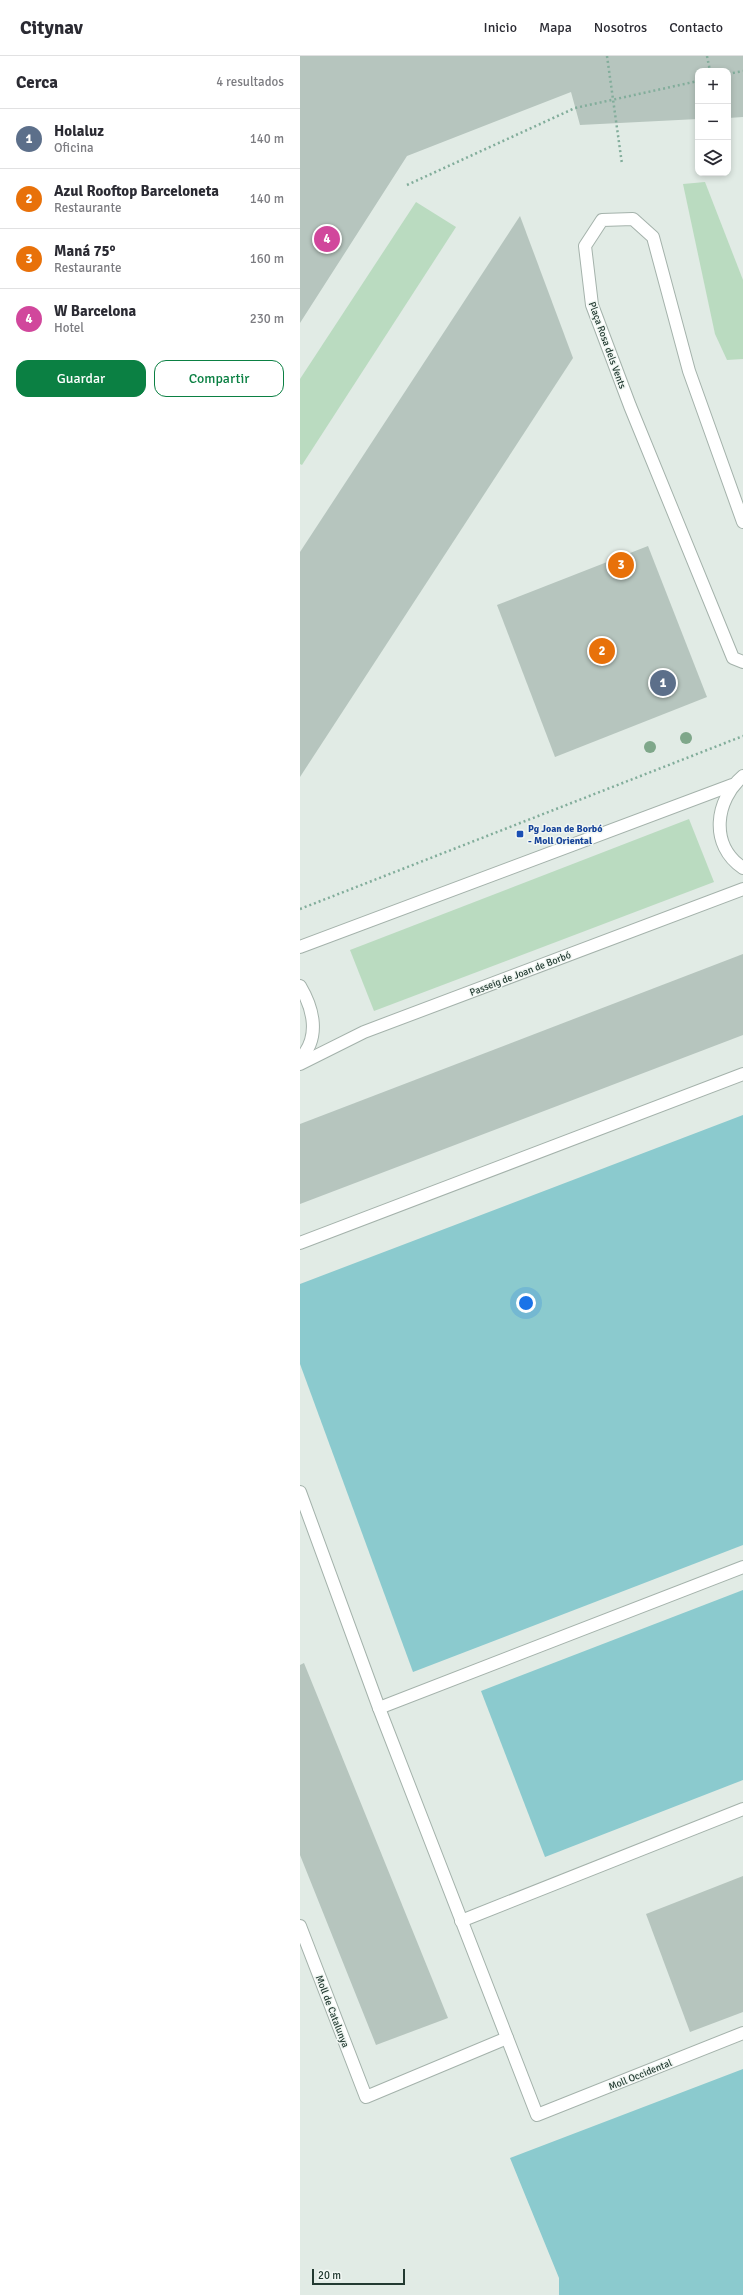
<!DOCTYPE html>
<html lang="es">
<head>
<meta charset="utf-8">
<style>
  body { margin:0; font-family:Signika,sans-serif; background:#f2f2f3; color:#2b2b33 }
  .controls { position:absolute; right:12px; top:12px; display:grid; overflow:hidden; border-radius:8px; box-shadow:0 2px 6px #0003 }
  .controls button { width:36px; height:36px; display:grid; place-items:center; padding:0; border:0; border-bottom:1px solid #e1e1e2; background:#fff; color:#2b2b33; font:20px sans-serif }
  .scale { position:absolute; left:12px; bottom:10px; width:93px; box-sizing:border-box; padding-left:4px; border:2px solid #223a31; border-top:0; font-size:11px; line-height:14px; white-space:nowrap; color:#223a31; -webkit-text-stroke:3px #f1f7f3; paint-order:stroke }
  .you { position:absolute; left:226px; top:1247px; width:14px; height:14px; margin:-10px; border:3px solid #fff; border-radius:50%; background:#1a73e8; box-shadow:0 0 0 6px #1a73e833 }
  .badge { display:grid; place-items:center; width:26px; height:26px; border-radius:50%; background:#0b8043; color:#fff; font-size:13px; font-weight:700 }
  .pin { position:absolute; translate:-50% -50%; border:2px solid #fff; box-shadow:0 1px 4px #0006 }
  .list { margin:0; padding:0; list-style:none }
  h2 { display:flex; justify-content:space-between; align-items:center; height:52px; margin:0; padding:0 16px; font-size:17px }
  h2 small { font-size:13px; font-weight:400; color:#7c7c81 }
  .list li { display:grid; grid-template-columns:26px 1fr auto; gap:12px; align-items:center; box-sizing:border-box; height:60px; padding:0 16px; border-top:1px solid #e1e1e2 }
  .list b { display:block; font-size:15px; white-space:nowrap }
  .list p { margin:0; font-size:13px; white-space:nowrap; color:#7c7c81 }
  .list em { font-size:13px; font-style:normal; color:#7c7c81 }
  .actions { display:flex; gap:8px; padding:12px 16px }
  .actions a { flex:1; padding:9px 0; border:1px solid #0b8043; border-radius:12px; text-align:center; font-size:14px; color:#0b8043 }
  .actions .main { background:#0b8043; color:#fff }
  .icon { flex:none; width:22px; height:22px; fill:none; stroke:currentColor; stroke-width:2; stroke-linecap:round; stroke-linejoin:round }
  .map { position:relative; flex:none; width:443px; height:2239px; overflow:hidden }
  header { display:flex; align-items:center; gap:24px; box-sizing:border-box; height:56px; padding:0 20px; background:#fff; border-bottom:1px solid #e1e1e2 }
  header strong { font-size:19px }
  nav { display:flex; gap:22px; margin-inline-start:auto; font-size:14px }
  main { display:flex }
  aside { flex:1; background:#fff }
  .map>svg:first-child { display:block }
  .green { fill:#badbc0 }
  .water { fill:#8bcace }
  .building { fill:#b6c5be }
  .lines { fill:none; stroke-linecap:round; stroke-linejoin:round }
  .minor-casing { stroke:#a4b2ab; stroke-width:14 }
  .path { stroke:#82ad9b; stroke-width:2.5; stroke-dasharray:2 3; stroke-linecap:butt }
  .minor { stroke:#fff; stroke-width:12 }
  .tree { fill:#7fa78a }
  .transit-dot { fill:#1a4fb4; stroke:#f1f7f3; stroke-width:1.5 }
  .labels { text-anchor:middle; stroke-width:3; stroke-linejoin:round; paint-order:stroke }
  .street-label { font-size:10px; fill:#223a31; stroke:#f1f7f3 }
  .transit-label { font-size:10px; font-weight:bold; fill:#164399; stroke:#f1f7f3; text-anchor:start }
</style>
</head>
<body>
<header>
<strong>Citynav</strong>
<nav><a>Inicio</a><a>Mapa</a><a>Nosotros</a><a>Contacto</a></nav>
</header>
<main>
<aside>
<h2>Cerca<small>4 resultados</small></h2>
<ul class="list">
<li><span class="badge" style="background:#5c6f8a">1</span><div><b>Holaluz</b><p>Oficina</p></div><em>140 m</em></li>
<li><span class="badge" style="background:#e8710a">2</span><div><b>Azul Rooftop Barceloneta</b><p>Restaurante</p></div><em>140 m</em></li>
<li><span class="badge" style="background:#e8710a">3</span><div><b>Maná 75°</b><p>Restaurante</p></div><em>160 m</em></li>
<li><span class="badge" style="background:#d1479c">4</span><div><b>W Barcelona</b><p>Hotel</p></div><em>230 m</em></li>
</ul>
<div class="actions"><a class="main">Guardar</a><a>Compartir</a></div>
</aside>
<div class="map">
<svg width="443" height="2239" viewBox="0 0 443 2239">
  <rect width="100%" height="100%" fill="#e1ebe5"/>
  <!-- green -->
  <g class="green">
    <path d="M405 126 443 224V303L427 304 415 278 383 128Z"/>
    <path d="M116 146 156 171 2 409 0 408V323Z"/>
    <path d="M389 763 414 826 74 955 50 894Z"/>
  </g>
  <!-- water -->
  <g class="water">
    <path d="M443 1059V1489L113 1616 0 1308V1228Z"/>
    <path d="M443 1534V1724L245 1801 181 1635Z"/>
    <path d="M443 2013V2239H259V2222L210 2102Z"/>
  </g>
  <!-- building -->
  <g class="building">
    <path d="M0 0H443V61L428 62V15H398V63L280 69 271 36 107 100 0 267Z"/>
    <path d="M220 160 273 302 0 721V496Z"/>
    <path d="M348 490 407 641 255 701 197 549Z"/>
    <path d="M443 898V979L0 1148V1068Z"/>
    <path d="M4 1607 148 1962 76 1989 0 1799V1609Z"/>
    <path d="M443 1820V1956L390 1976 346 1858Z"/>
  </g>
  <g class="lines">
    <defs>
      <g id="minor">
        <path d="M443 466 389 315 353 181 333 163 302 164 285 190 292 249 330 350 433 602 443 606"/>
        <path d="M443 720C415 744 409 789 443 812"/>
        <path d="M0 891 432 729"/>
        <path d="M0 930C13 952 21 981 0 1003"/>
        <path d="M0 1008 64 976 443 833"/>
        <path d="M0 1187 443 1018"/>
        <path d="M0 1436 79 1652 237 2059 443 1977"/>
        <path d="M79 1652 443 1511"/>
        <path d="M161 1865 443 1753"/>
        <path d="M0 1870 66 2041 207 1982"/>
      </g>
    </defs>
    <!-- minor casing -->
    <use href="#minor" class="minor-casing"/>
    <!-- path -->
    <g class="path">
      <path d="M307 0 322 108"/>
      <path d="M407 0 410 15"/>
      <path d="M428 18 443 15"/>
      <path d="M107 129 275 52 398 25"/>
      <path d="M0 853 443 680"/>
    </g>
    <!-- minor -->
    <use href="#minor" class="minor"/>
  </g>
  <!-- trees -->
  <g class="tree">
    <circle cx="386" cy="682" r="6"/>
    <circle cx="350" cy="691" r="6"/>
  </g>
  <!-- markers -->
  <rect class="transit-dot" x="216" y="774" width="8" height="8" rx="2"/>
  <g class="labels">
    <!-- street labels -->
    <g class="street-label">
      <text transform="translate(308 289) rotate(70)" y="4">Plaça Rosa dels Vents</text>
      <text transform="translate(220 917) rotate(-21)" y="4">Passeig de Joan de Borbó</text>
      <text transform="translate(33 1955) rotate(69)" y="4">Moll de Catalunya</text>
      <text transform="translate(340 2018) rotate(-22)" y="4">Moll Occidental</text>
    </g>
    <!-- transit labels -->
    <g class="transit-label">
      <text x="228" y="776">Pg Joan de Borbó<tspan x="228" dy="12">- Moll Oriental</tspan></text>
    </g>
  </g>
</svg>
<div class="controls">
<button>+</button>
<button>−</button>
<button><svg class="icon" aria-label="layers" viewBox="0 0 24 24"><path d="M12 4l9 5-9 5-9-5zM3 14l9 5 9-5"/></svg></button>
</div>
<div class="scale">20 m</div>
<div class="you"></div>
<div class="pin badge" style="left:363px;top:627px;background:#5c6f8a">1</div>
<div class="pin badge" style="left:302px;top:595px;background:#e8710a">2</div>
<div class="pin badge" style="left:321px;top:509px;background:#e8710a">3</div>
<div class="pin badge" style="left:27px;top:183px;background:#d1479c">4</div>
</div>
</main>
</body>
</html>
